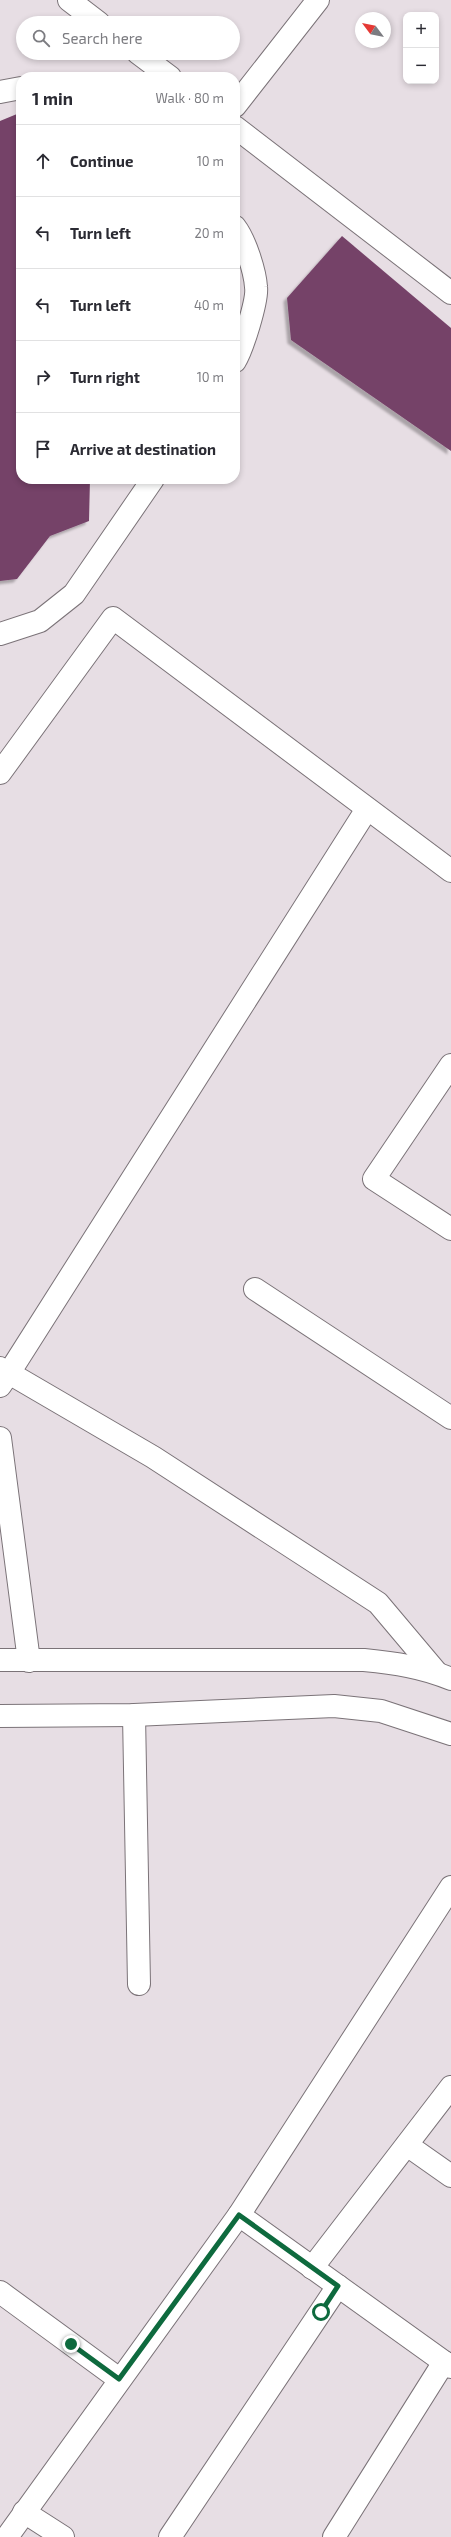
<!DOCTYPE html>
<html lang="en">
<head>
<meta charset="utf-8">
<style>
  body { margin:0; font-family:"Exo 2",sans-serif; background:#f2f2f3; color:#2b2b33 }
  .controls { position:absolute; right:12px; top:12px; display:grid; overflow:hidden; border-radius:8px; box-shadow:0 2px 6px #0003 }
  .controls button { width:36px; height:36px; display:grid; place-items:center; padding:0; border:0; border-bottom:1px solid #e1e1e2; background:#fff; color:#2b2b33; font:20px sans-serif }
  .compass { position:absolute; left:355px; top:12px; width:36px; height:36px; border-radius:50%; background:#fff; box-shadow:0 2px 6px #0003; rotate:302deg }
  .stop { position:absolute; width:12px; height:12px; margin:-9px; border:3px solid #0e6a3e; border-radius:50%; background:#fff }
  .stop.end { background:#0e6a3e; border-color:#fff; box-shadow:0 1px 4px #0008 }
  .list { margin:0; padding:0; list-style:none }
  h2 { display:flex; justify-content:space-between; align-items:center; height:52px; margin:0; padding:0 16px; font-size:17px }
  h2 small { font-size:13px; font-weight:400; color:#7c7c81 }
  .list li { display:grid; grid-template-columns:26px 1fr auto; gap:12px; align-items:center; box-sizing:border-box; height:72px; padding:0 16px; border-top:1px solid #e1e1e2 }
  .list b { display:block; font-size:15px; white-space:nowrap }
  .list em { font-size:13px; font-style:normal; color:#7c7c81 }
  .icon { flex:none; width:22px; height:22px; fill:none; stroke:currentColor; stroke-width:2; stroke-linecap:round; stroke-linejoin:round }
  .map { position:relative; flex:none; width:451px; height:2537px; overflow:hidden }
  .search { position:absolute; background:#fff; box-shadow:0 2px 6px #0003; left:16px; top:16px; width:224px; height:44px; display:flex; align-items:center; gap:10px; box-sizing:border-box; padding:0 14px; border-radius:22px; color:#7c7c81; font-size:15px }
  .panel { position:absolute; background:#fff; box-shadow:0 2px 6px #0003; left:16px; top:72px; width:224px; height:412px; border-radius:16px }
  .map>svg:first-child { display:block }
  .building { fill:#754268; filter:url(#shadow) }
  .lines { fill:none; stroke-linecap:round; stroke-linejoin:round }
  .minor-casing { stroke:#7b7378; stroke-width:24 }
  .minor { stroke:#fff; stroke-width:22 }
  .route { stroke:#0e6a3e; stroke-width:5 }
</style>
</head>
<body>
<div class="map">
<svg width="451" height="2537" viewBox="0 0 451 2537">
  <defs>
    <filter id="shadow"><feDropShadow dx="-3.5" dy="3.5" stdDeviation="1" flood-color="#0004"/></filter>
  </defs>
  <rect width="100%" height="100%" fill="#e7dee4"/>
  <!-- building -->
  <g class="building">
    <path d="M17 114 21 116V479H90L89 521 50 536 17 579 0 581V121Z"/>
    <path d="M342 236 451 328V451L291 340 287 298Z"/>
  </g>
  <g class="lines">
    <defs>
      <g id="minor">
        <path d="M69 0 99 23"/>
        <path d="M138 53 170 77"/>
        <path d="M0 92 21 88"/>
        <path d="M235 106 318 0"/>
        <path d="M235 127 451 293"/>
        <path d="M235 227C245 240 255 271 256 287 258 300 242 350 235 361"/>
        <path d="M0 634 40 621 74 594 153 479"/>
        <path d="M0 773 113 618 451 871"/>
        <path d="M451 1065 374 1179 451 1229"/>
        <path d="M255 1289 451 1418"/>
        <path d="M0 1368 9 1373 367 809"/>
        <path d="M0 1386 9 1373 153 1457 378 1603 437 1673"/>
        <path d="M0 1438 29 1661"/>
        <path d="M0 1660H364C394 1663 423 1667 451 1679"/>
        <path d="M134 1715 139 1984"/>
        <path d="M0 1716 134 1715 334 1706 381 1711 451 1734"/>
        <path d="M407 2145 451 2176"/>
        <path d="M239 2215 451 2367"/>
        <path d="M312 2268 451 2087"/>
        <path d="M0 2292 119 2379"/>
        <path d="M24 2512 63 2537"/>
        <path d="M7 2537 239 2215 451 1887"/>
        <path d="M170 2537 338 2286"/>
        <path d="M334 2537 444 2362"/>
      </g>
    </defs>
    <!-- minor casing -->
    <use href="#minor" class="minor-casing"/>
    <!-- minor -->
    <use href="#minor" class="minor"/>
  </g>
  <g class="lines">
    <!-- route -->
    <path class="route" d="M71 2344 119 2379 239 2215 338 2286 321 2312"/>
  </g>
</svg>
<div class="controls">
<button>+</button>
<button>−</button>
</div>
<svg class="compass" viewBox="-18 -18 36 36"><path d="M0-13l5 13h-10z" fill="#e53935"/><path d="M0 13l5-13h-10z" fill="#7c7c81"/></svg>
<div class="stop" style="left:321px;top:2312px"></div>
<div class="stop end" style="left:71px;top:2344px"></div>
<div class="search"><svg class="icon" aria-label="search" viewBox="0 0 24 24"><circle cx="10" cy="10" r="6"/><path d="M15 15l6 6"/></svg>Search here</div>
<section class="panel">
<h2>1 min<small>Walk · 80 m</small></h2>
<ul class="list">
<li><svg class="icon" aria-label="ahead" viewBox="0 0 24 24"><path d="M12 20V5M6 11l6-6 6 6"/></svg><div><b>Continue</b></div><em>10 m</em></li>
<li><svg class="icon" aria-label="left" viewBox="0 0 24 24"><path d="M17 20v-9H6M10 6l-5 5 5 5"/></svg><div><b>Turn left</b></div><em>20 m</em></li>
<li><svg class="icon" aria-label="left" viewBox="0 0 24 24"><path d="M17 20v-9H6M10 6l-5 5 5 5"/></svg><div><b>Turn left</b></div><em>40 m</em></li>
<li><svg class="icon" aria-label="right" viewBox="0 0 24 24"><path d="M7 20v-9h11M14 6l5 5-5 5"/></svg><div><b>Turn right</b></div><em>10 m</em></li>
<li><svg class="icon" aria-label="arrive" viewBox="0 0 24 24"><path d="M6 21V4h12l-3 4 3 4H6"/></svg><div><b>Arrive at destination</b></div></li>
</ul>
</section>
</div>
</body>
</html>
